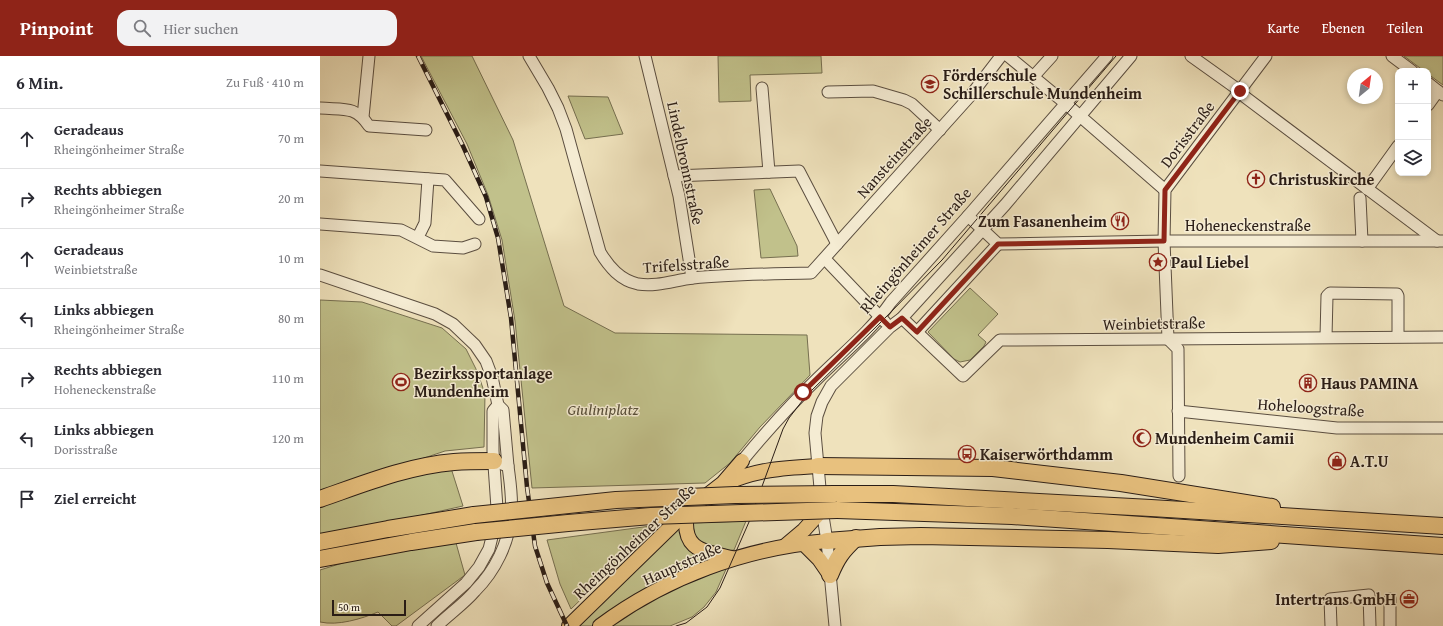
<!DOCTYPE html>
<html lang="de">
<head>
<meta charset="utf-8">
<style>
  body { margin:0; font-family:"Gentium Book Plus",serif; background:#f2f2f3; color:#2b2b33 }
  .controls { position:absolute; right:12px; top:12px; display:grid; overflow:hidden; border-radius:8px; box-shadow:0 2px 6px #0003 }
  .controls button { width:36px; height:36px; display:grid; place-items:center; padding:0; border:0; border-bottom:1px solid #e1e1e2; background:#fff; color:#2b2b33; font:20px sans-serif }
  .compass { position:absolute; left:1027px; top:12px; width:36px; height:36px; border-radius:50%; background:#fff; box-shadow:0 2px 6px #0003; rotate:29deg }
  .scale { position:absolute; left:12px; bottom:10px; width:74px; box-sizing:border-box; padding-left:4px; border:2px solid #2a1d16; border-top:0; font-size:11px; line-height:14px; white-space:nowrap; color:#2a1d16; -webkit-text-stroke:3px #f5ecd3; paint-order:stroke }
  .stop { position:absolute; width:12px; height:12px; margin:-9px; border:3px solid #8f2418; border-radius:50%; background:#fff }
  .stop.end { background:#8f2418; border-color:#fff; box-shadow:0 1px 4px #0008 }
  .list { margin:0; padding:0; list-style:none }
  h2 { display:flex; justify-content:space-between; align-items:center; height:52px; margin:0; padding:0 16px; font-size:17px }
  h2 small { font-size:13px; font-weight:400; color:#7c7c81 }
  .list li { display:grid; grid-template-columns:26px 1fr auto; gap:12px; align-items:center; box-sizing:border-box; height:60px; padding:0 16px; border-top:1px solid #e1e1e2 }
  .list b { display:block; font-size:15px; white-space:nowrap }
  .list p { margin:0; font-size:13px; white-space:nowrap; color:#7c7c81 }
  .list em { font-size:13px; font-style:normal; color:#7c7c81 }
  .icon { flex:none; width:22px; height:22px; fill:none; stroke:currentColor; stroke-width:2; stroke-linecap:round; stroke-linejoin:round }
  .map { position:relative; flex:none; width:1123px; height:570px; overflow:hidden }
  header { display:flex; align-items:center; gap:24px; box-sizing:border-box; height:56px; padding:0 20px; background:#8f2418; color:#fff }
  header strong { font-size:19px }
  nav { display:flex; gap:22px; margin-inline-start:auto; font-size:14px }
  .search { width:280px; height:36px; background:#f2f2f3; display:flex; align-items:center; gap:10px; box-sizing:border-box; padding:0 14px; border-radius:12px; color:#7c7c81; font-size:15px }
  main { display:flex }
  aside { flex:1; background:#fff }
  .map>svg:first-child { display:block }
  .green { fill:#c1c18b; stroke:#766f50 }
  .lines { fill:none; stroke-linecap:round; stroke-linejoin:round }
  .minor-casing { stroke:#5b4e40; stroke-width:13 }
  .major-casing { stroke:#2a1d16; stroke-width:16 }
  .highway-casing { stroke:#2a1d16; stroke-width:18 }
  .minor { stroke:#f5ecd3; stroke-width:11 }
  .major { stroke:#e8c17e; stroke-width:14 }
  .highway { stroke:#e8c17e; stroke-width:16 }
  .tram { stroke:#2a1d16; stroke-width:1 }
  .rail-casing { stroke:#2a1d16; stroke-width:4.5 }
  .rail { stroke:#f5ecd3; stroke-width:3; stroke-dasharray:9; stroke-linecap:butt }
  .highway-bridge-casing { stroke:#2a1d16; stroke-width:18; stroke-linecap:butt }
  .highway-bridge { stroke:#e8c17e; stroke-width:16 }
  .route { stroke:#8f2418; stroke-width:5 }
  .labels { text-anchor:middle; stroke-width:3; stroke-linejoin:round; paint-order:stroke }
  .poi-label { font-size:16px; font-weight:bold; fill:#2a1d16; stroke:#f5ecd3; text-anchor:start }
  .street-label { font-size:16px; fill:#2a1d16; stroke:#f5ecd3 }
  .park-label { font-size:16px; font-style:italic; fill:#574e39; stroke:#f5ecd3 }
</style>
</head>
<body>
<header>
<strong>Pinpoint</strong>
<div class="search"><svg class="icon" aria-label="search" viewBox="0 0 24 24"><circle cx="10" cy="10" r="6"/><path d="M15 15l6 6"/></svg>Hier suchen</div>
<nav><a>Karte</a><a>Ebenen</a><a>Teilen</a></nav>
</header>
<main>
<aside>
<h2>6 Min.<small>Zu Fuß · 410 m</small></h2>
<ul class="list">
<li><svg class="icon" aria-label="ahead" viewBox="0 0 24 24"><path d="M12 20V5M6 11l6-6 6 6"/></svg><div><b>Geradeaus</b><p>Rheingönheimer Straße</p></div><em>70 m</em></li>
<li><svg class="icon" aria-label="right" viewBox="0 0 24 24"><path d="M7 20v-9h11M14 6l5 5-5 5"/></svg><div><b>Rechts abbiegen</b><p>Rheingönheimer Straße</p></div><em>20 m</em></li>
<li><svg class="icon" aria-label="ahead" viewBox="0 0 24 24"><path d="M12 20V5M6 11l6-6 6 6"/></svg><div><b>Geradeaus</b><p>Weinbietstraße</p></div><em>10 m</em></li>
<li><svg class="icon" aria-label="left" viewBox="0 0 24 24"><path d="M17 20v-9H6M10 6l-5 5 5 5"/></svg><div><b>Links abbiegen</b><p>Rheingönheimer Straße</p></div><em>80 m</em></li>
<li><svg class="icon" aria-label="right" viewBox="0 0 24 24"><path d="M7 20v-9h11M14 6l5 5-5 5"/></svg><div><b>Rechts abbiegen</b><p>Hoheneckenstraße</p></div><em>110 m</em></li>
<li><svg class="icon" aria-label="left" viewBox="0 0 24 24"><path d="M17 20v-9H6M10 6l-5 5 5 5"/></svg><div><b>Links abbiegen</b><p>Dorisstraße</p></div><em>120 m</em></li>
<li><svg class="icon" aria-label="arrive" viewBox="0 0 24 24"><path d="M6 21V4h12l-3 4 3 4H6"/></svg><div><b>Ziel erreicht</b></div></li>
</ul>
</aside>
<div class="map">
<svg width="1123" height="570" viewBox="0 0 1123 570">
  <rect width="100%" height="100%" fill="#efe2bc"/>
  <filter id="stains"><feTurbulence type="fractalNoise" baseFrequency=".005" numOctaves="4"/><feColorMatrix values="0 0 0 0 .2 0 0 0 0 .09 0 0 0 0 .02 0 0 0 .5 -.17"/></filter>
  <radialGradient id="worn" r=".72"><stop offset=".6" stop-color="#630" stop-opacity="0"/><stop offset="1" stop-color="#630" stop-opacity=".3"/></radialGradient>
  <!-- green -->
  <g class="green">
    <path d="M101 0H152L193 84 244 250 295 277 487 279 490 319 440 371 410 407 385 427 212 432 195 265 182 184 168 139 147 88Z"/>
    <path d="M398 0H501L502 17 430 19 431 45 399 46Z"/>
    <path d="M1084 0H1123V29L1108 18V15H1104Z"/>
    <path d="M248 40 288 41 303 78 265 83Z"/>
    <path d="M450 133 477 190 478 200 441 202 434 134Z"/>
    <path d="M650 232 678 258 658 279 666 286 664 290 650 304 640 306 634 303 608 276Z"/>
    <path d="M0 244 42 246 122 272 146 293 157 315 165 338 164 391 125 395 0 437Z"/>
    <path d="M131 412 143 450 0 482V451L35 438 101 417Z"/>
    <path d="M426 465 414 494 402 495 377 487 370 467Z"/>
    <path d="M338 469 251 553 240 528 227 484Z"/>
    <path d="M360 472 390 504 291 556 272 570H257Z"/>
    <path d="M136 487 145 519 76 570H72L58 556C41 563 18 570 0 566V514L42 501Z"/>
    <path d="M407 511 396 536 384 551 372 561 350 570H289L353 532Z"/>
  </g>
  <g class="lines">
    <defs>
      <g id="minor">
        <path d="M209 0 228 32 238 52 246 73 280 196C289 211 300 224 318 228 337 231 355 224 373 222 412 218 452 218 491 217L651 39 681 0"/>
        <path d="M325 0 359 140 372 222"/>
        <path d="M688 0 745 47 845 134"/>
        <path d="M871 0 920 35 925 41 1117 185"/>
        <path d="M1072 0 1092 15"/>
        <path d="M713 21 732 0"/>
        <path d="M1108 27 1123 39"/>
        <path d="M442 32 449 116"/>
        <path d="M508 36 553 35 584 44 592 48 620 74"/>
        <path d="M1108 49 1118 35"/>
        <path d="M0 52C23 54 35 49 49 70L106 74"/>
        <path d="M43 61 49 0"/>
        <path d="M0 115 125 124 159 163"/>
        <path d="M354 120 479 115 517 188"/>
        <path d="M1047 133 1078 90"/>
        <path d="M1040 142 1042 185"/>
        <path d="M648 160 678 188 844 185H1123"/>
        <path d="M0 168 81 174 113 190 143 192 155 188"/>
        <path d="M98 181 105 167 108 123"/>
        <path d="M505 203 565 266"/>
        <path d="M0 219 115 258 133 268 155 289 166 305 172 321 178 349 183 354 188 410"/>
        <path d="M582 262 643 320 680 284 1123 281"/>
        <path d="M597 276 678 188"/>
        <path d="M1006 281 1007 240 1010 237 1077 238 1078 240V280"/>
        <path d="M858 355 1017 372H1123"/>
        <path d="M422 405C446 376 470 349 497 323 522 298 551 275 571 246L648 160 787 0"/>
        <path d="M859 420 858 293 848 283 844 185 845 134 946 0"/>
        <path d="M98 570 146 527 159 511 169 493 175 469 177 452 173 395V355L178 349"/>
        <path d="M117 570C129 558 144 548 155 535 175 515 189 487 191 459 193 443 190 426 188 410L182 408"/>
        <path d="M515 570 507 485 502 454 495 377 497 360 502 346 511 330 570 271 582 262 685 149 811 0"/>
        <path d="M1011 570 1010 543 1049 539 1050 570"/>
        <path d="M1070 570V543"/>
      </g>
      <g id="major">
        <path d="M406 427C438 413 464 412 498 410"/>
        <path d="M367 455C361 494 381 495 412 502"/>
        <path d="M483 487 499 503 510 519"/>
        <path d="M465 490 484 474 502 454"/>
        <path d="M249 570 367 455 403 427 422 405"/>
        <path d="M280 570C346 521 425 492 507 485"/>
      </g>
      <g id="highway">
        <path d="M498 410 673 412 801 427 952 451"/>
        <path d="M515 438H573L831 452 1123 470"/>
        <path d="M0 443C43 428 87 410 134 406 147 405 160 405 174 405"/>
        <path d="M517 454 692 460 1123 490"/>
        <path d="M507 485 560 481 601 480 788 484 898 489 951 485"/>
        <path d="M0 486 68 473 154 459"/>
        <path d="M0 503 91 486 156 476"/>
        <path d="M510 519C517 502 522 495 536 482"/>
      </g>
    </defs>
    <!-- minor casing -->
    <use href="#minor" class="minor-casing"/>
    <!-- major casing -->
    <use href="#major" class="major-casing"/>
    <!-- highway casing -->
    <use href="#highway" class="highway-casing"/>
    <!-- minor -->
    <use href="#minor" class="minor"/>
    <!-- major -->
    <use href="#major" class="major"/>
    <!-- highway -->
    <use href="#highway" class="highway"/>
    <!-- tram -->
    <path class="tram" d="M356 570 366 567 387 551 400 532 429 466 463 373 469 362 486 340 563 264 622 204 796 0"/>
    <defs>
      <path id="rail" d="M98 0 143 90 166 141 178 182 191 262 207 431 215 490 227 527 247 570"/>
    </defs>
    <!-- rail casing -->
    <use href="#rail" class="rail-casing"/>
    <!-- rail -->
    <use href="#rail" class="rail"/>
    <defs>
      <g id="highway-bridge">
        <path d="M154 459 296 444 415 439 515 438"/>
        <path d="M156 476 248 467 331 460 517 454"/>
      </g>
    </defs>
    <!-- highway-bridge casing -->
    <use href="#highway-bridge" class="highway-bridge-casing"/>
    <!-- highway-bridge -->
    <use href="#highway-bridge" class="highway-bridge"/>
  </g>
  <g class="lines">
    <!-- route -->
    <path class="route" d="M483 336 560 261 570 271 582 262 597 276 678 188 844 185 845 134 920 35"/>
  </g>
  <!-- icons -->
  <defs>
    <symbol id="school-ring" viewBox="-11 -11 22 22"><circle r="9.5" fill="#f5ecd3" stroke="#8f2418" stroke-width="1.5"/><path d="M0-5L7-2L0 1L-7-2ZM-4 1L0 2.5L4 1V4Q0 6-4 4Z" fill="#8f2418"/></symbol>
    <symbol id="church-ring" viewBox="-11 -11 22 22"><circle r="9.5" fill="#f5ecd3" stroke="#8f2418" stroke-width="1.5"/><path d="M-1.2-6h2.4v3.5h3.3v2.4h-3.3V6h-2.4V-.1h-3.3v-2.4h3.3Z" fill="#8f2418"/></symbol>
    <symbol id="restaurant-ring" viewBox="-11 -11 22 22"><circle r="9.5" fill="#f5ecd3" stroke="#8f2418" stroke-width="1.5"/><path d="M-5-6h1v4h1v-4h1v4h1v-4h1v5L-1.5 .5V6h-2V.5L-5-1ZM5-6V6H3V1.5H1.5Q1.5-4 5-6Z" fill="#8f2418"/></symbol>
    <symbol id="sight-ring" viewBox="-11 -11 22 22"><circle r="9.5" fill="#f5ecd3" stroke="#8f2418" stroke-width="1.5"/><path d="M0-6L1.8-2.2L6-1.7L2.9 1.2L3.7 5.4L0 3.3L-3.7 5.4L-2.9 1.2L-6-1.7L-1.8-2.2Z" fill="#8f2418"/></symbol>
    <symbol id="stadium-ring" viewBox="-11 -11 22 22"><circle r="9.5" fill="#f5ecd3" stroke="#8f2418" stroke-width="1.5"/><path d="M0-5a6.5 5 0 1 0 0 10a6.5 5 0 1 0 0-10ZM-3.5-1.8h7v3.6h-7Z" fill="#8f2418"/></symbol>
    <symbol id="building-ring" viewBox="-11 -11 22 22"><circle r="9.5" fill="#f5ecd3" stroke="#8f2418" stroke-width="1.5"/><path d="M-4-6H4V6H1V3H-1V6H-4ZM-2.5-4.3h1.7v1.8h-1.7ZM.8-4.3h1.7v1.8H.8ZM-2.5-1h1.7V.8h-1.7ZM.8-1h1.7V.8H.8Z" fill="#8f2418"/></symbol>
    <symbol id="mosque-ring" viewBox="-11 -11 22 22"><circle r="9.5" fill="#f5ecd3" stroke="#8f2418" stroke-width="1.5"/><path d="M3.5-4.9A6 6 0 1 0 3.5 4.9A5 5 0 1 1 3.5-4.9Z" fill="#8f2418"/></symbol>
    <symbol id="bus-ring" viewBox="-11 -11 22 22"><circle r="9.5" fill="#f5ecd3" stroke="#8f2418" stroke-width="1.5"/><path d="M-5-6H5V4H4V6H2V4H-2V6H-4V4H-5ZM-3.5-4V0h7V-4ZM-3.5 1.2v1.5H-2V1.2ZM2 1.2v1.5H3.5V1.2Z" fill="#8f2418"/></symbol>
    <symbol id="shop-ring" viewBox="-11 -11 22 22"><circle r="9.5" fill="#f5ecd3" stroke="#8f2418" stroke-width="1.5"/><path d="M-5-2.5h2.3a2.7 3.5 0 0 1 5.4 0H5L5.5 6h-11ZM-1.5-2.5h3a1.5 2.3 0 0 0-3 0Z" fill="#8f2418"/></symbol>
    <symbol id="office-ring" viewBox="-11 -11 22 22"><circle r="9.5" fill="#f5ecd3" stroke="#8f2418" stroke-width="1.5"/><path d="M-6-3h4V-5.5h4V-3h4V5H-6ZM-1-4.5V-3h2v-1.5ZM-6 0V1H6V0Z" fill="#8f2418"/></symbol>
  </defs>
  <g fill-rule="evenodd">
    <use href="#school-ring" x="600" y="18" width="20" height="20"/>
    <use href="#church-ring" x="926" y="113" width="20" height="20"/>
    <use href="#restaurant-ring" x="790" y="155" width="20" height="20"/>
    <use href="#sight-ring" x="828" y="196" width="20" height="20"/>
    <use href="#stadium-ring" x="71" y="316" width="20" height="20"/>
    <use href="#building-ring" x="978" y="317" width="20" height="20"/>
    <use href="#mosque-ring" x="812" y="372" width="20" height="20"/>
    <use href="#bus-ring" x="637" y="388" width="20" height="20"/>
    <use href="#shop-ring" x="1007" y="395" width="20" height="20"/>
    <use href="#office-ring" x="1079" y="533" width="20" height="20"/>
  </g>
  <g class="labels">
    <!-- poi labels -->
    <g class="poi-label">
      <text x="623" y="25">Förderschule<tspan x="623" dy="18">Schillerschule Mundenheim</tspan></text>
      <text x="949" y="129">Christuskirche</text>
      <text x="787" y="171" text-anchor="end">Zum Fasanenheim</text>
      <text x="851" y="212">Paul Liebel</text>
      <text x="94" y="323">Bezirkssportanlage<tspan x="94" dy="18">Mundenheim</tspan></text>
      <text x="1001" y="333">Haus PAMINA</text>
      <text x="835" y="388">Mundenheim Camii</text>
      <text x="660" y="404">Kaiserwörthdamm</text>
      <text x="1030" y="411">A.T.U</text>
      <text x="1076" y="549" text-anchor="end">Intertrans GmbH</text>
    </g>
    <!-- street labels -->
    <g class="street-label">
      <text transform="translate(867 78) rotate(-53)" y="6">Dorisstraße</text>
      <text transform="translate(574 101) rotate(-48)" y="6">Nansteinstraße</text>
      <text transform="translate(366 107) rotate(78)" y="6">Lindelbronnstraße</text>
      <text x="928" y="175">Hoheneckenstraße</text>
      <text transform="translate(595 194) rotate(-49)" y="6">Rheingönheimer Straße</text>
      <text transform="translate(366 208) rotate(-4)" y="6">Trifelsstraße</text>
      <text transform="translate(834 267) rotate(-1)" y="6">Weinbietstraße</text>
      <text transform="translate(991 351) rotate(4)" y="6">Hoheloogstraße</text>
      <text transform="translate(314 485) rotate(-43)" y="6">Rheingönheimer Straße</text>
      <text transform="translate(362 507) rotate(-24)" y="6">Hauptstraße</text>
    </g>
    <!-- park labels -->
    <g class="park-label">
      <text x="283" y="359">Giuliniplatz</text>
    </g>
  </g>
  <rect width="100%" height="100%" filter="url(#stains)"/>
  <rect width="100%" height="100%" fill="url(#worn)"/>
</svg>
<div class="controls">
<button>+</button>
<button>−</button>
<button><svg class="icon" aria-label="layers" viewBox="0 0 24 24"><path d="M12 4l9 5-9 5-9-5zM3 14l9 5 9-5"/></svg></button>
</div>
<svg class="compass" viewBox="-18 -18 36 36"><path d="M0-13l5 13h-10z" fill="#e53935"/><path d="M0 13l5-13h-10z" fill="#7c7c81"/></svg>
<div class="scale">50 m</div>
<div class="stop" style="left:483px;top:336px"></div>
<div class="stop end" style="left:920px;top:35px"></div>
</div>
</main>
</body>
</html>
